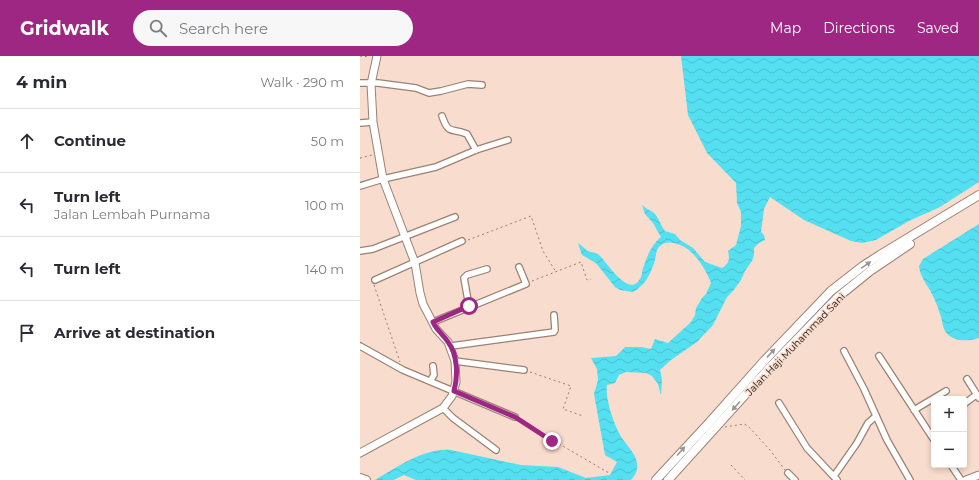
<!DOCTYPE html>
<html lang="en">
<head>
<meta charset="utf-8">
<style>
  body { margin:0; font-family:Montserrat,sans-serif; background:#f7f7f7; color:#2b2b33 }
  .controls { position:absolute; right:12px; bottom:12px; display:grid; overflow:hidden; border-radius:4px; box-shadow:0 2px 6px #0003 }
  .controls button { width:36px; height:36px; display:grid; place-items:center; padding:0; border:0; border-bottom:1px solid #e1e1e2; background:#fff; color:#2b2b33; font:20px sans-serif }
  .stop { position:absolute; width:12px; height:12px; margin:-9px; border:3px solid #9d2782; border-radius:50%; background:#fff }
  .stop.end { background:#9d2782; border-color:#fff; box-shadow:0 1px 4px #0008 }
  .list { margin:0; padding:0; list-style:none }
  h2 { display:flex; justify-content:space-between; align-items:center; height:52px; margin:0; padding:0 16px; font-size:17px }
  h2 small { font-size:13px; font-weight:400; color:#7c7c81 }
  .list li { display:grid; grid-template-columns:26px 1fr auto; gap:12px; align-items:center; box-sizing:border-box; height:64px; padding:0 16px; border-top:1px solid #e1e1e2 }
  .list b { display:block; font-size:15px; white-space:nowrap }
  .list p { margin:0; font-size:13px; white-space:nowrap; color:#7c7c81 }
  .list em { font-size:13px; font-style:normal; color:#7c7c81 }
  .icon { flex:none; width:22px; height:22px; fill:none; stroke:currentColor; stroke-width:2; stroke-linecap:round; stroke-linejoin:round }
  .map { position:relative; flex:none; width:619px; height:424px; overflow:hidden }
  header { display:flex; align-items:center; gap:24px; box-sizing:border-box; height:56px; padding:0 20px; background:#9d2782; color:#fff }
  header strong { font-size:19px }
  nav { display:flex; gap:22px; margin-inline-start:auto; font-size:14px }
  .search { width:280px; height:36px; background:#f7f7f7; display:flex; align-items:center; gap:10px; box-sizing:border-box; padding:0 14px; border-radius:22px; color:#7c7c81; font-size:15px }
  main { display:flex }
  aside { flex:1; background:#fff }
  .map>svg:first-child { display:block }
  .water { fill:url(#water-waves) }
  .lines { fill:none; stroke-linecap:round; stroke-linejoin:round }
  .minor-casing { stroke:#9b8273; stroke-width:8 }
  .tertiary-casing { stroke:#9b8273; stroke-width:9 }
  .secondary-casing { stroke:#9b8273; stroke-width:10 }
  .path { stroke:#948076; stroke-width:1; stroke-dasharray:2 3; stroke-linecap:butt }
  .minor { stroke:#fff; stroke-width:5.5 }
  .tertiary { stroke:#fff; stroke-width:7 }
  .secondary { stroke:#fff; stroke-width:8 }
  .oneway { fill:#999593 }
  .route { stroke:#9d2782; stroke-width:5 }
  .labels { text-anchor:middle; stroke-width:3; stroke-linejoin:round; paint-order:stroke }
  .street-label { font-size:10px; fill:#1d140e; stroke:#f8dccd }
</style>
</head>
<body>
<header>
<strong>Gridwalk</strong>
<div class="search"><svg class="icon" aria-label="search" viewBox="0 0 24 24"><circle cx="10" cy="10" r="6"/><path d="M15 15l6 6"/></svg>Search here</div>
<nav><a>Map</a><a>Directions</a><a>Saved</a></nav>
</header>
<main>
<aside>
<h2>4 min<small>Walk · 290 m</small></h2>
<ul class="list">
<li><svg class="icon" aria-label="ahead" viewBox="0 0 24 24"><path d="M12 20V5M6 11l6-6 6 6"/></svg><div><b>Continue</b></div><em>50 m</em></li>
<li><svg class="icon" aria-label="left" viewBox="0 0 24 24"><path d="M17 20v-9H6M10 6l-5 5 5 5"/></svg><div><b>Turn left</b><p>Jalan Lembah Purnama</p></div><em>100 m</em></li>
<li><svg class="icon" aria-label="left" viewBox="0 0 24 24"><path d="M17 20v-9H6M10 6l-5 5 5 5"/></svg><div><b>Turn left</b></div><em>140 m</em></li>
<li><svg class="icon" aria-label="arrive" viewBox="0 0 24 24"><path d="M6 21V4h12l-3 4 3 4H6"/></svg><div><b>Arrive at destination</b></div></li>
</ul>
</aside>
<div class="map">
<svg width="619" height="424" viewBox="0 0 619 424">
  <defs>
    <pattern id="water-waves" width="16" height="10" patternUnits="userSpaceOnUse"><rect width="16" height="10" fill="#54e0f0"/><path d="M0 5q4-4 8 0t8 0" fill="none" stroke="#49bfcd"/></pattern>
  </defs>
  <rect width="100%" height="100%" fill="#f8dccd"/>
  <!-- water -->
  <g class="water">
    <path d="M321 0H619V126L580 151 549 165 516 184 502 187 491 185 444 164 410 141 404 153 401 176 404 179 405 184 399 187 394 192V199L392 205 385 215 381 224 373 235 367 241 353 269 337 286 311 304 300 314 302 324 301 339 298 328 292 320 286 317 266 316 259 319 255 327 247 329C245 342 253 366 260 379 269 394 287 406 271 424H56L44 419 33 424H15C38 411 63 392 91 394L161 409 198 411 226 422 250 419 257 406 245 399 234 338 238 324 237 313 231 302 256 300 265 291H281L291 293 295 283 308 287 331 266 335 259 336 252 342 242 346 238 351 227C348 217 336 198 326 192 319 188 307 183 300 190 296 193 296 199 295 204 291 217 285 230 273 236L260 234 255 231 236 207 222 199 218 187C221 189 225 193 228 195 232 197 236 196 239 199 248 207 270 245 281 221 282 219 282 215 283 212 287 201 291 189 301 181L293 167 285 158 282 149C286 153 290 154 294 157 298 160 301 170 305 175L315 178 320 184 333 192 345 206 362 212C369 208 370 203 368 195L376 189 381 170V156L377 147 376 127 347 97 328 59Z"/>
    <path d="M619 168V282C607 286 590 286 584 273 582 268 582 262 580 258 578 251 575 244 572 238 567 228 560 221 559 210L563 203Z"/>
  </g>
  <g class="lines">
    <defs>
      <g id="minor">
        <path d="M0 27H18L56 32 69 37 81 35 108 28 122 29"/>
        <path d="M82 60C89 80 91 71 107 78L116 94"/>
        <path d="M0 67 13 66"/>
        <path d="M0 130 23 123 76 111 116 94 148 84"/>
        <path d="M0 195 13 193 95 161"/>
        <path d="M15 224 102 185"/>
        <path d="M109 250 104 222 107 219 127 213"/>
        <path d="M73 266 166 228 159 211"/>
        <path d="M0 290 43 314 155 361"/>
        <path d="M91 290 194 276 195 274 194 259"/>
        <path d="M484 295 504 333 527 384 550 424"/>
        <path d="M519 300 574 384"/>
        <path d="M95 305 164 314"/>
        <path d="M607 323 619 342"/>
        <path d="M70 325 74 319 73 310"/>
        <path d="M419 347 447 392 477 424"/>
        <path d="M604 348 616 339"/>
        <path d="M83 352 93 362 136 394"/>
        <path d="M554 354 586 335"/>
        <path d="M591 409 601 424"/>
        <path d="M428 417 435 424"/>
        <path d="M474 420 497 387 508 367 516 360"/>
      </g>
      <g id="tertiary">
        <path d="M0 397 83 352 92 340 96 326 95 305 88 286 76 273 63 248 60 237 55 207 23 123 13 66 11 28 17 0"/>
        <path d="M606 424 619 419"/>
      </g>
      <g id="secondary">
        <path d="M0 422 6 424"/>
        <path d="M296 424 348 368 405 304 471 235 503 210 520 199 619 139"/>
        <path d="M308 424 411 310 478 241 510 215 550 188"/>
      </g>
    </defs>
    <!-- minor casing -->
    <use href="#minor" class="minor-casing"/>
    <!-- tertiary casing -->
    <use href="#tertiary" class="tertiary-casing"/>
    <!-- secondary casing -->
    <use href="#secondary" class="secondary-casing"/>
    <!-- path -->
    <g class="path">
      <path d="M0 0 10 1"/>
      <path d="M0 102 12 99"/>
      <path d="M108 184 171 160 183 195 196 216"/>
      <path d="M172 225 221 206 227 224 231 223"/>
      <path d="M14 229 40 306"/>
      <path d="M170 316 211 330 203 353 223 360"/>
      <path d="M160 365 249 417"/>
      <path d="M365 371 384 368 388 370 410 394 425 414"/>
      <path d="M371 409 385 424"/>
    </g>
    <!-- minor -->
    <use href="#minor" class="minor"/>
    <!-- tertiary -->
    <use href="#tertiary" class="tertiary"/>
    <!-- secondary -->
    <use href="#secondary" class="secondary"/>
  </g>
  <!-- one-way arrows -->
  <defs><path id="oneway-solid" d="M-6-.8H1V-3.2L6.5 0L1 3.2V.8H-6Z"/></defs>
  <g class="oneway">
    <use href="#oneway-solid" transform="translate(506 209) rotate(-34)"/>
    <use href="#oneway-solid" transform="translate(411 297) rotate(-47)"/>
    <use href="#oneway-solid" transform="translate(376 350) rotate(132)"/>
    <use href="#oneway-solid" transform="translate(321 395) rotate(-48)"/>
  </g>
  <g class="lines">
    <!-- route -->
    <path class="route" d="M109 250 73 266C77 275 83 278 88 286 98 299 98 320 94 335L155 361 192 385"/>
  </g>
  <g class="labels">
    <!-- street labels -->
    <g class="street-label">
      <text transform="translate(435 288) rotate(-46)" y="4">Jalan Haji Muhammad Sani</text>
    </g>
  </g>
</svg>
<div class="controls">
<button>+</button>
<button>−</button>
</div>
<div class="stop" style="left:109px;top:250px"></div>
<div class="stop end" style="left:192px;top:385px"></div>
</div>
</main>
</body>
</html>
